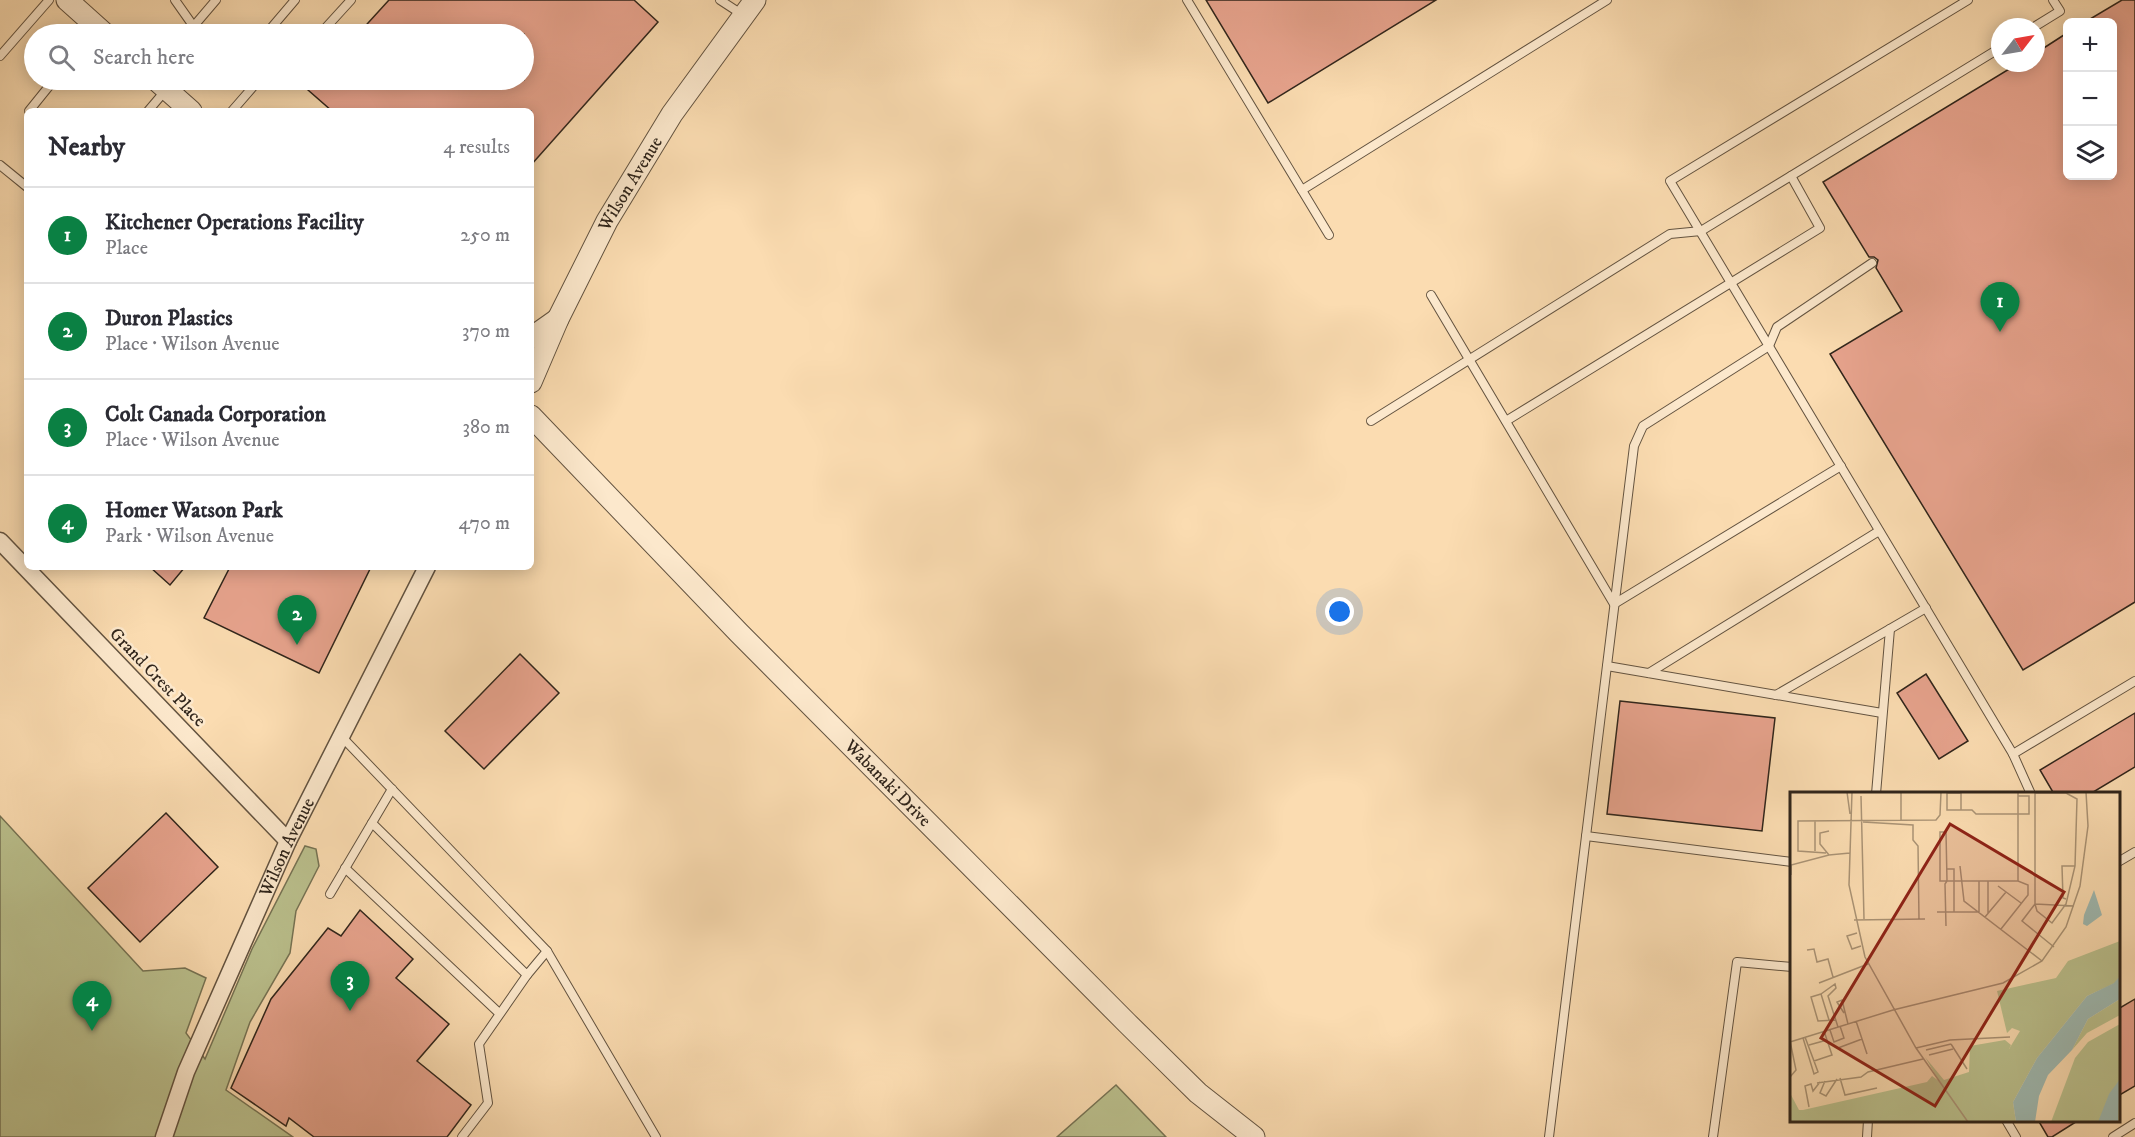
<!DOCTYPE html>
<html lang="en">
<head>
<meta charset="utf-8">
<style>
  body { margin:0; font-family:"IM FELL DW Pica",serif; background:#f7f7f7; color:#2b2b33 }
  .controls { position:absolute; right:18px; top:18px; display:grid; overflow:hidden; border-radius:9px; box-shadow:0 3px 15px #0003 }
  .controls button { width:54px; height:54px; display:grid; place-items:center; padding:0; border:0; border-bottom:2px solid #e1e1e2; background:#fff; color:#2b2b33; font:30px sans-serif }
  .compass { position:absolute; left:1991px; top:18px; width:54px; height:54px; border-radius:50%; background:#fff; box-shadow:0 3px 15px #0003; rotate:59deg }
  .you { position:absolute; left:1340px; top:612px; width:21px; height:21px; margin:-15px; border:4px solid #fff; border-radius:50%; background:#1a73e8; box-shadow:0 0 0 9px #1a73e833 }
  .badge { display:grid; place-items:center; width:39px; height:39px; border-radius:50%; background:#0b8043; color:#fff; font-size:20px; font-weight:700 }
  .pin { position:absolute; translate:-50% -50px; filter:drop-shadow(0 2px 3px #0008) }
  .pin::after { content:''; position:absolute; top:32px; width:21px; height:18px; background:inherit; clip-path:polygon(0 0,100% 0,50% 100%) }
  .list { margin:0; padding:0; list-style:none }
  h2 { display:flex; justify-content:space-between; align-items:center; height:78px; margin:0; padding:0 24px; font-size:26px }
  h2 small { font-size:20px; font-weight:400; color:#7c7c81 }
  .list li { display:grid; grid-template-columns:39px 1fr auto; gap:18px; align-items:center; box-sizing:border-box; height:96px; padding:0 24px; border-top:2px solid #e1e1e2 }
  .list b { display:block; font-size:22px; white-space:nowrap }
  .list p { margin:0; font-size:20px; white-space:nowrap; color:#7c7c81 }
  .list em { font-size:20px; font-style:normal; color:#7c7c81 }
  .icon { flex:none; width:33px; height:33px; fill:none; stroke:currentColor; stroke-width:2; stroke-linecap:round; stroke-linejoin:round }
  .map { position:relative; flex:none; width:2135px; height:1137px; overflow:hidden }
  .search { position:absolute; background:#fff; box-shadow:0 3px 15px #0003; left:24px; top:24px; width:510px; height:66px; display:flex; align-items:center; gap:15px; box-sizing:border-box; padding:0 21px; border-radius:33px; color:#7c7c81; font-size:22px }
  .panel { position:absolute; background:#fff; box-shadow:0 3px 15px #0003; left:24px; top:108px; width:510px; height:462px; border-radius:9px }
  .map>svg:first-child { display:block }
  .green { fill:#bbc18e; stroke:#767354; stroke-width:1.5 }
  .building { fill:#e7a38d; stroke:#30251b; stroke-width:1.5 }
  .lines { fill:none; stroke-linecap:round; stroke-linejoin:round }
  .service-casing { stroke:#635340; stroke-width:10 }
  .minor-casing { stroke:#635340; stroke-width:19 }
  .tertiary-casing { stroke:#635340; stroke-width:23 }
  .service { stroke:#fce8cc; stroke-width:8 }
  .minor { stroke:#fce8cc; stroke-width:16 }
  .tertiary { stroke:#fce8cc; stroke-width:21 }
  .labels { text-anchor:middle; stroke-width:5; stroke-linejoin:round; paint-order:stroke }
  .street-label { font-size:18px; fill:#30251b; stroke:#fce8cc }
  .inset-road { fill:none; stroke:#aa9375; stroke-width:1.5 }
  .view { fill:#8f2418; fill-opacity:0.15; stroke:#8f2418; stroke-width:3 }
  .inset-edge { fill:none; stroke:#30251b; stroke-width:3 }
</style>
</head>
<body>
<div class="map">
<svg width="2135" height="1137" viewBox="0 0 2135 1137">
  <rect width="100%" height="100%" fill="#fbdcb1"/>
  <filter id="stains"><feTurbulence type="fractalNoise" baseFrequency=".00333" numOctaves="4"/><feColorMatrix values="0 0 0 0 .2 0 0 0 0 .09 0 0 0 0 .02 0 0 0 .5 -.17"/></filter>
  <radialGradient id="worn" r=".72"><stop offset=".6" stop-color="#630" stop-opacity="0"/><stop offset="1" stop-color="#630" stop-opacity=".3"/></radialGradient>
  <!-- green -->
  <g class="green">
    <path d="M0 816 143 971 185 968 206 978 186 1033 205 1059 252 949 305 846 316 849 319 866 296 911 290 953 250 1022 226 1090 293 1137H0Z"/>
    <path d="M1116 1085 1166 1137H1057Z"/>
  </g>
  <!-- building -->
  <g class="building">
    <path d="M389 0H634L658 22 531 165V111H332L308 90 318 80H524V34H358Z"/>
    <path d="M1206 0H1436L1268 103Z"/>
    <path d="M2122 0H2135V602L2023 670 1830 354 1902 311 1876 268 1878 260 1874 257H1869L1823 182 2019 63H2036V53L2067 33V176H2112V22H2085Z"/>
    <path d="M150 567H185L170 585Z"/>
    <path d="M230 567H371L319 673 204 618Z"/>
    <path d="M520 654 559 693 484 769 445 731Z"/>
    <path d="M1926 674 1968 741 1939 759 1897 693Z"/>
    <path d="M1620 701 1775 718 1762 831 1607 814Z"/>
    <path d="M2135 713V767L2090 794H2054L2040 770Z"/>
    <path d="M166 813 218 867 140 942 88 888Z"/>
    <path d="M360 910 413 959 396 978 449 1024 417 1061 471 1105 447 1137H314L289 1118 286 1126 231 1088 271 999 328 928 341 936Z"/>
    <path d="M2135 999V1086L2118 1096V1009Z"/>
    <path d="M2038 1120H2079L2052 1137H2048Z"/>
  </g>
  <g class="lines">
    <defs>
      <g id="service">
        <path d="M175 0 194 27"/>
        <path d="M720 0 743 15"/>
        <path d="M1187 0 1329 235"/>
        <path d="M1968 0 1670 181 2013 754 2031 794"/>
        <path d="M2034 27 2060 11 2053 0"/>
        <path d="M187 34 216 0"/>
        <path d="M266 34 295 0"/>
        <path d="M320 34 351 0"/>
        <path d="M0 56 49 0"/>
        <path d="M29 111 54 80"/>
        <path d="M148 111 165 91"/>
        <path d="M232 111 259 80"/>
        <path d="M0 165 27 187"/>
        <path d="M1302 190 1607 0"/>
        <path d="M1431 295 1614 604 1841 466"/>
        <path d="M1371 421 1670 234 1701 231 2000 48"/>
        <path d="M1506 421 1820 228 1791 176"/>
        <path d="M1607 666 1882 713"/>
        <path d="M1649 673 1879 531"/>
        <path d="M1776 695 1926 608"/>
        <path d="M341 736 547 951 656 1137"/>
        <path d="M2013 754 2135 681"/>
        <path d="M1876 794 1890 629"/>
        <path d="M372 823 527 975 547 951"/>
        <path d="M1586 836 1792 862"/>
        <path d="M2118 862 2135 852"/>
        <path d="M345 868 499 1013"/>
        <path d="M330 894 392 789"/>
        <path d="M2006 1120 2016 1137"/>
        <path d="M462 1137 488 1103 479 1044 527 975"/>
        <path d="M1549 1137 1634 446 1643 426 1769 346 1777 327 1872 263"/>
        <path d="M1713 1137 1737 962 1792 967"/>
        <path d="M1867 1137 1868 1120"/>
        <path d="M2113 1137 2135 1123"/>
      </g>
      <g id="minor">
        <path d="M0 541 288 841"/>
        <path id="s1" d="M164 1137 186 1072 288 841 427 567"/>
      </g>
      <g id="tertiary">
        <path d="M67 0 105 34"/>
        <path d="M156 80 191 111"/>
        <path d="M531 338 558 319"/>
        <path id="s2" d="M531 382 558 319 607 221 672 114 755 0"/>
        <path id="s3" d="M531 416 739 633 1127 1023 1198 1093 1254 1137"/>
      </g>
    </defs>
    <!-- service casing -->
    <use href="#service" class="service-casing"/>
    <!-- minor casing -->
    <use href="#minor" class="minor-casing"/>
    <!-- tertiary casing -->
    <use href="#tertiary" class="tertiary-casing"/>
    <!-- service -->
    <use href="#service" class="service"/>
    <!-- minor -->
    <use href="#minor" class="minor"/>
    <!-- tertiary -->
    <use href="#tertiary" class="tertiary"/>
  </g>
  <g class="labels">
    <!-- street labels -->
    <g class="street-label">
      <text dy="6" stroke="none"><textPath href="#s2" startOffset="222">Wilson Avenue</textPath></text>
      <text transform="translate(158 677) rotate(46)" y="6">Grand Crest Place</text>
      <text dy="6" stroke="none"><textPath href="#s3" startOffset="512">Wabanaki Drive</textPath></text>
      <text dy="6" stroke="none"><textPath href="#s1" startOffset="315">Wilson Avenue</textPath></text>
    </g>
  </g>
  <!-- overview -->
  <g transform="translate(1790 792)">
    <rect width="330" height="330" fill="#fbdcb1"/>
    <path d="M330 149V184L325 191 297 204 247 266 223 310 226 330H0V301L9 318H13L137 290 142 284 149 289 135 265 154 288 179 280 180 254 215 248 221 253 219 257 230 239 222 236 217 241 207 199 266 186 278 169ZM330 207V223L297 241 282 258 298 227ZM330 232V330H261L285 266 298 250Z" fill="#bbc18e"/>
    <path d="M304 98 312 123 297 134 293 132 294 123ZM330 184V207L298 227 282 258 258 283 249 304 245 330H226L223 310 247 266 297 204 324 191ZM330 287 328 330H308L319 302Z" fill="#9fbab2"/>
    <path class="inset-road" d="M57 0 60 22M62 0 59 93 75 165 126 256 178 330M245 0V112L247 119 262 131 276 112 285 74 287 7 276 1H245M71 4 74 127M171 18V1H157V18H182L186 22H239V4H228M111 28V0M73 30 123 33V48L128 54 129 127M39 39 30 41V52L39 63 60 61M25 59V29M36 61 8 59V29L146 28 150 23 151 0M170 74 174 109 252 169M157 77H164V120M1 83V73L39 63M198 89V121M228 89V0M208 94 231 111M276 107 273 106 272 74H285M245 112 232 129 264 155M245 112 284 114M147 120H189V89M195 125 216 100M64 128 135 127M156 134 155 92 157 89 156 40H150V89H228L238 93V103L211 137M67 141 57 144 62 157 71 154M17 158 24 157 27 170 38 167 43 185M29 191 78 172M31 202 45 192 46 196 38 204 48 235M54 221 47 210 52 208 58 232M39 228 31 202 21 205 28 229 46 228M66 229 77 262M40 238 44 250 54 246 50 234M15 245 24 269 42 263 34 239M13 246 24 282 28 280 24 269M0 250 103 218 213 191 252 169 276 135 290 94 298 34 296 0M161 252 177 277M19 253 37 248M48 256 72 247M126 256 160 248 220 245M136 258 161 252M139 263 163 257M0 285 6 278 0 249M50 286 55 303 87 296M35 289 30 301 36 304 47 287M27 291 71 285 78 280 133 267M19 315 15 294 21 292 23 299 30 290"/>
    <path class="view" d="M160 32 274 100 145 314 31 246Z"/>
    <rect width="330" height="330" class="inset-edge"/>
  </g>
  <rect width="100%" height="100%" filter="url(#stains)"/>
  <rect width="100%" height="100%" fill="url(#worn)"/>
</svg>
<div class="controls">
<button>+</button>
<button>−</button>
<button><svg class="icon" aria-label="layers" viewBox="0 0 24 24"><path d="M12 4l9 5-9 5-9-5zM3 14l9 5 9-5"/></svg></button>
</div>
<svg class="compass" viewBox="-18 -18 36 36"><path d="M0-13l5 13h-10z" fill="#e53935"/><path d="M0 13l5-13h-10z" fill="#7c7c81"/></svg>
<div class="you"></div>
<div class="pin badge" style="left:2000px;top:332px">1</div>
<div class="pin badge" style="left:297px;top:645px">2</div>
<div class="pin badge" style="left:350px;top:1011px">3</div>
<div class="pin badge" style="left:92px;top:1031px">4</div>
<div class="search"><svg class="icon" aria-label="search" viewBox="0 0 24 24"><circle cx="10" cy="10" r="6"/><path d="M15 15l6 6"/></svg>Search here</div>
<section class="panel">
<h2>Nearby<small>4 results</small></h2>
<ul class="list">
<li><span class="badge">1</span><div><b>Kitchener Operations Facility</b><p>Place</p></div><em>250 m</em></li>
<li><span class="badge">2</span><div><b>Duron Plastics</b><p>Place · Wilson Avenue</p></div><em>370 m</em></li>
<li><span class="badge">3</span><div><b>Colt Canada Corporation</b><p>Place · Wilson Avenue</p></div><em>380 m</em></li>
<li><span class="badge">4</span><div><b>Homer Watson Park</b><p>Park · Wilson Avenue</p></div><em>470 m</em></li>
</ul>
</section>
</div>
</body>
</html>
